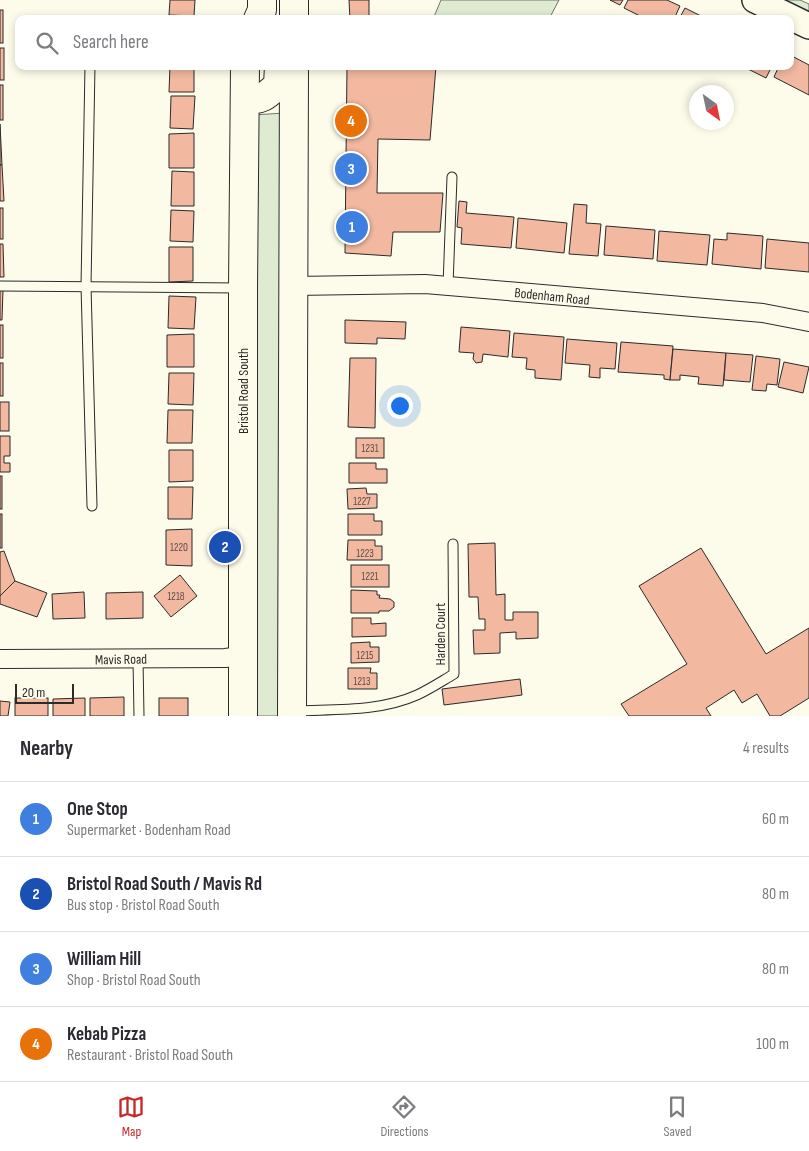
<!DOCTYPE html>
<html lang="en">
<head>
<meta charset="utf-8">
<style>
  body { margin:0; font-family:"Sofia Sans Condensed",sans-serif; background:#f7f7f7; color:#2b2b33 }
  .compass { position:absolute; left:689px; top:85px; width:45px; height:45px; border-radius:50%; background:#fff; box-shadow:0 2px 8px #0003; rotate:147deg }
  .scale { position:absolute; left:15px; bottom:12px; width:59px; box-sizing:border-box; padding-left:5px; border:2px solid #2b2b2b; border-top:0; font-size:14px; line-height:18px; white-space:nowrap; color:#2b2b2b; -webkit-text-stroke:4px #fdfbea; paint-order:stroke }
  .you { position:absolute; left:399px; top:405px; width:18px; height:18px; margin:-12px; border:4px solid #fff; border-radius:50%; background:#1a73e8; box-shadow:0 0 0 8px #1a73e833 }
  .badge { display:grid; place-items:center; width:32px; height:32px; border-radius:50%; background:#c62828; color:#fff; font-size:16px; font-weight:700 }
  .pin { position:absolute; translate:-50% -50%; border:2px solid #fff; box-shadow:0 1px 5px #0006 }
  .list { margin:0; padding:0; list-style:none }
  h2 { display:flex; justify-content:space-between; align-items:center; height:65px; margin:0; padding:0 20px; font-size:21px }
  h2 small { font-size:16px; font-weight:400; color:#7c7c81 }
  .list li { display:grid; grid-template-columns:32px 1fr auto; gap:15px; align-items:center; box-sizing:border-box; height:75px; padding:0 20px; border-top:1px solid #e1e1e2 }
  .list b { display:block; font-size:19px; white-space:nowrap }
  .list p { margin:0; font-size:16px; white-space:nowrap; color:#7c7c81 }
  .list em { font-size:16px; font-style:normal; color:#7c7c81 }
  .icon { flex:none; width:28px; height:28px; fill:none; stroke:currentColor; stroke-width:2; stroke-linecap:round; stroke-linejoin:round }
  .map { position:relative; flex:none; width:809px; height:716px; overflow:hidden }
  .search { position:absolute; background:#fff; box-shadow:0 2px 8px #0003; left:15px; right:15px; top:15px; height:55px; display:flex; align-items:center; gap:12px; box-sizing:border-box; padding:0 18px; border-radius:10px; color:#7c7c81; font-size:19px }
  .sheet { height:365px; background:#fff }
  nav { display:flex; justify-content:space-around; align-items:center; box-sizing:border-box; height:70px; border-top:1px solid #e1e1e2; background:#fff; font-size:14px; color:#7c7c81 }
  nav a { display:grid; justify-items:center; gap:2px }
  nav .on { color:#c62828 }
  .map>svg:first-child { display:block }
  .green { fill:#deebd1; stroke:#74746e }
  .building { fill:#f2b8a0; stroke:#2b2b2b }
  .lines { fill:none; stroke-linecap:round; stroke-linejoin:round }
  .lane-casing { stroke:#2b2b2b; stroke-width:11 }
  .street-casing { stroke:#2b2b2b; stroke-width:20 }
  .secondary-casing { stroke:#2b2b2b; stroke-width:28 }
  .highway-casing { stroke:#2b2b2b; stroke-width:30 }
  .lane { stroke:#fdfbea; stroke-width:9 }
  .street { stroke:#fdfbea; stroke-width:18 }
  .secondary { stroke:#fdfbea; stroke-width:25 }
  .highway { stroke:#fdfbea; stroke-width:28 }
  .labels { text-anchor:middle; stroke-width:4; stroke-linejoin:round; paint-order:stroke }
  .number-label { font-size:11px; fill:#5d4e48 }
  .street-label { font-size:14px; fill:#2b2b2b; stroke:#fdfbea }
</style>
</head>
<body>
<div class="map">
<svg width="809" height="716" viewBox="0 0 809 716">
  <rect width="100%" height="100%" fill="#fdfbea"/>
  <!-- green -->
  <g class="green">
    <path d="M441 0H559L549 19H433Z"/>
    <path d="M766 0H800L809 4V21Z"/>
    <path d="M284 113 280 716H250L253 115Z"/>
  </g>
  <!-- building -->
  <g class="building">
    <path d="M170 0H195L194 16 169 15Z"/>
    <path d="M349 0H369V19H350Z"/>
    <path d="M610 0H623L620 5Z"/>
    <path d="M628 0H667L680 6 674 19H646L624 8Z"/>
    <path d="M685 8 707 19H679Z"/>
    <rect x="0" y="10" width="3" height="33"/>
    <rect x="0" y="48" width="4" height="32"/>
    <path d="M790 55 809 65V95L774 77 779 66H790Z"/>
    <path d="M170 66H194V92H169Z"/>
    <path d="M347 66H436L430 140 378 139 377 193H443L440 232H393L391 256 345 253Z"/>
    <path d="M747 66H772L766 78 746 68Z"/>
    <rect x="0" y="85" width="3" height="35"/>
    <path d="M171 96H195L193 129 170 128Z"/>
    <path d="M0 124 2 165H0Z"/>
    <path d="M194 133V168H169V134Z"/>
    <path d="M0 165H2L4 201H0Z"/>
    <path d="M172 171 194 172V206H171Z"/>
    <path d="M459 201 467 202 466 213 514 217 511 248 461 244 462 228 457 227Z"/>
    <path d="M574 204 587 205 586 223 601 224 598 256 569 254Z"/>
    <rect x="0" y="208" width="3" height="31"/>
    <path d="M171 210 194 211 193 242 170 241Z"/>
    <path d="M518 218 567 223 564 253 516 248Z"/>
    <path d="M606 226 655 230 653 259 604 255Z"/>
    <path d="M659 231 710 235 707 265 657 261Z"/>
    <path d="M727 233 763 236 761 269 712 264 714 239 727 240Z"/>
    <path d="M767 239 809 243V272L765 268Z"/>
    <path d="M0 244H3L4 277H0Z"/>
    <path d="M169 247H193V281L169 282Z"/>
    <path d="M0 290H3L2 320H0Z"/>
    <path d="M169 296 196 297 194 329 168 328Z"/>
    <path d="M345 320 406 322 405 339 377 338V344L345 343Z"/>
    <rect x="0" y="325" width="3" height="33"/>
    <path d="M461 327 510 331 508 357 483 354 482 362 476 363 473 359 474 353 459 352Z"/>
    <path d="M514 333 564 337 561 380 535 378V370L526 369 527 358 512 357Z"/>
    <path d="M194 334V367H167V335Z"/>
    <path d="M567 339 617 343 615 369 600 368V378L589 377 590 365 565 363Z"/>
    <path d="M621 342 673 346 670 380 664 379V375L618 372Z"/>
    <path d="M673 349 726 353 723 386 698 384 699 377 680 375V380H670Z"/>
    <path d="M726 353 753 355 750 382 724 380Z"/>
    <path d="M756 356 780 359 777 385 767 384 766 391 752 390Z"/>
    <path d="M350 358H376L375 428 348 427Z"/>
    <path d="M784 362 809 367 803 393 778 387Z"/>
    <rect x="0" y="363" width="3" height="33"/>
    <path d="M169 373H194L193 405 168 404Z"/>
    <rect x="0" y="402" width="9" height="29"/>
    <path d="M168 410H193L192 443H167Z"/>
    <path d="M0 436H10V456H4V463H10V472H0Z"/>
    <rect x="356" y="438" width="28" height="20"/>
    <path d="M169 450H193V481L169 482Z"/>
    <path d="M349 463H376V469H387V483H349Z"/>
    <rect x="0" y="476" width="2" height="33"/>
    <path d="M168 487H193L192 519H168Z"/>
    <path d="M366 488 367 494H377V508L348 509 347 489Z"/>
    <rect x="0" y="514" width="2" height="34"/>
    <path d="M348 514H374V521H382V535H348Z"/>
    <path d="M192 529V566L166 565V530Z"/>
    <path d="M348 540H375V546H382V560H347Z"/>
    <path d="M495 543 496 595 505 594V620H513V612H538V638L516 639V632L500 633V653L474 654 473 630H485V619H479L478 597H469L468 544Z"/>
    <path d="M701 548 766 654 809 628V698L780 716H770L757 694 742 703 734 690 706 708 711 716H629L621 704 687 664 639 586Z"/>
    <path d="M4 551 15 581 0 596V552Z"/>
    <rect x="351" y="565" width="38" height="22"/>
    <path d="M180 575 197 596 171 617 154 596Z"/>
    <path d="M15 581 47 593 37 617 0 604V596Z"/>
    <path d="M351 590 377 591V595H380L379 598 390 599 394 602V607L389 611H379V613H351Z"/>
    <path d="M84 592 85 618 53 619 52 594Z"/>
    <path d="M143 592V618L106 619V593Z"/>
    <path d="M352 618H371V624L386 623V636L352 637Z"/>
    <path d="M370 642V647H379V662L351 663V643Z"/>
    <path d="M348 668H371L370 673H377V689H348Z"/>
    <path d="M520 679 522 695 444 705 442 689Z"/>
    <path d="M124 697V716H90V698Z"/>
    <rect x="15" y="698" width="33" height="18"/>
    <path d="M85 698V716H53V699Z"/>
    <rect x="159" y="698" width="29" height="18"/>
    <path d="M0 701 10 702 8 716H0Z"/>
  </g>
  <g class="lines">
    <defs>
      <g id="lane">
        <path d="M90 66 86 286 92 506"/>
        <path d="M0 286 240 288"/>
        <path d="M448 286 452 177"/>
        <path d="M138 659 139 716"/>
        <path d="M295 711C335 709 379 712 417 695 430 689 442 681 454 674L453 544"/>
      </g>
      <g id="street">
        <path d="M294 286 425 284 763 313 809 322"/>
        <path d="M0 659 225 658 242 656"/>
      </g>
      <path id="secondary" d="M755 0 809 26"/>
      <g id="highway">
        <path d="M258 19 262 10V0"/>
        <path d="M294 19V0"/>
        <path d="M245 99C260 102 267 95 278 85L279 66"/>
        <path d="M243 716V288L245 66"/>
        <path d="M292 716 294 66"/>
      </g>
    </defs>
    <!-- lane casing -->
    <use href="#lane" class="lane-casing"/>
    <!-- street casing -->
    <use href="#street" class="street-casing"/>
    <!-- secondary casing -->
    <use href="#secondary" class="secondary-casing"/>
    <!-- highway casing -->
    <use href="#highway" class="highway-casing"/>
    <!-- lane -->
    <use href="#lane" class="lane"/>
    <!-- street -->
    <use href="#street" class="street"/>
    <!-- secondary -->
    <use href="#secondary" class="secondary"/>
    <!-- highway -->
    <use href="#highway" class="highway"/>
  </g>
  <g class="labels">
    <!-- number labels -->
    <g class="number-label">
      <text x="370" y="452">1231</text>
      <text x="362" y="505">1227</text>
      <text x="179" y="551">1220</text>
      <text x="365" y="557">1223</text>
      <text x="370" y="580">1221</text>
      <text x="176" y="600">1218</text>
      <text x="365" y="659">1215</text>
      <text x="362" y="685">1213</text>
    </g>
    <!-- street labels -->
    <g class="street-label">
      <text transform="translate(552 296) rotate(6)" y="5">Bodenham Road</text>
      <text transform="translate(243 391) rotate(-90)" y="5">Bristol Road South</text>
      <text transform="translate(440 634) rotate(-90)" y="5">Harden Court</text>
      <text transform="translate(121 659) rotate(-1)" y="5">Mavis Road</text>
    </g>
  </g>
</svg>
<svg class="compass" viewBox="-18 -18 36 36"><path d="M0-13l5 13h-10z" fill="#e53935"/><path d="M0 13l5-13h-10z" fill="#7c7c81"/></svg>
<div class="scale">20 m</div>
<div class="you"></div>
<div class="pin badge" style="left:352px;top:227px;background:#3f7fe0">1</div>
<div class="pin badge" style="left:225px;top:547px;background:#1a4fb4">2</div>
<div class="pin badge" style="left:351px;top:169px;background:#3f7fe0">3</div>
<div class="pin badge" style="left:351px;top:121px;background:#e8710a">4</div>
<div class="search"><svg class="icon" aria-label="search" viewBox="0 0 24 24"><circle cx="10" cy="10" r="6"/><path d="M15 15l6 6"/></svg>Search here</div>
</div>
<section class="sheet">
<h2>Nearby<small>4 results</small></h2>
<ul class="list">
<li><span class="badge" style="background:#3f7fe0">1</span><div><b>One Stop</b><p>Supermarket · Bodenham Road</p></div><em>60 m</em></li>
<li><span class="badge" style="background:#1a4fb4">2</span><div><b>Bristol Road South / Mavis Rd</b><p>Bus stop · Bristol Road South</p></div><em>80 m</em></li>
<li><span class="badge" style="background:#3f7fe0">3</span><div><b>William Hill</b><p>Shop · Bristol Road South</p></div><em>80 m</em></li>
<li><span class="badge" style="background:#e8710a">4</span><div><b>Kebab Pizza</b><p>Restaurant · Bristol Road South</p></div><em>100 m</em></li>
</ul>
</section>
<nav>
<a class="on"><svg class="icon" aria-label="map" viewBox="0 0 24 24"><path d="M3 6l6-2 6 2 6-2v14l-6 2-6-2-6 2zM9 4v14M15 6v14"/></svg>Map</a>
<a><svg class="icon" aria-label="directions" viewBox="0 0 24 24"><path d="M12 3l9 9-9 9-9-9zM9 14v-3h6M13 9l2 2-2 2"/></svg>Directions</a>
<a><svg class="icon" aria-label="saved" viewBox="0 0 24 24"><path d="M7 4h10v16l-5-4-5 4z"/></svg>Saved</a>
</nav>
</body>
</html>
